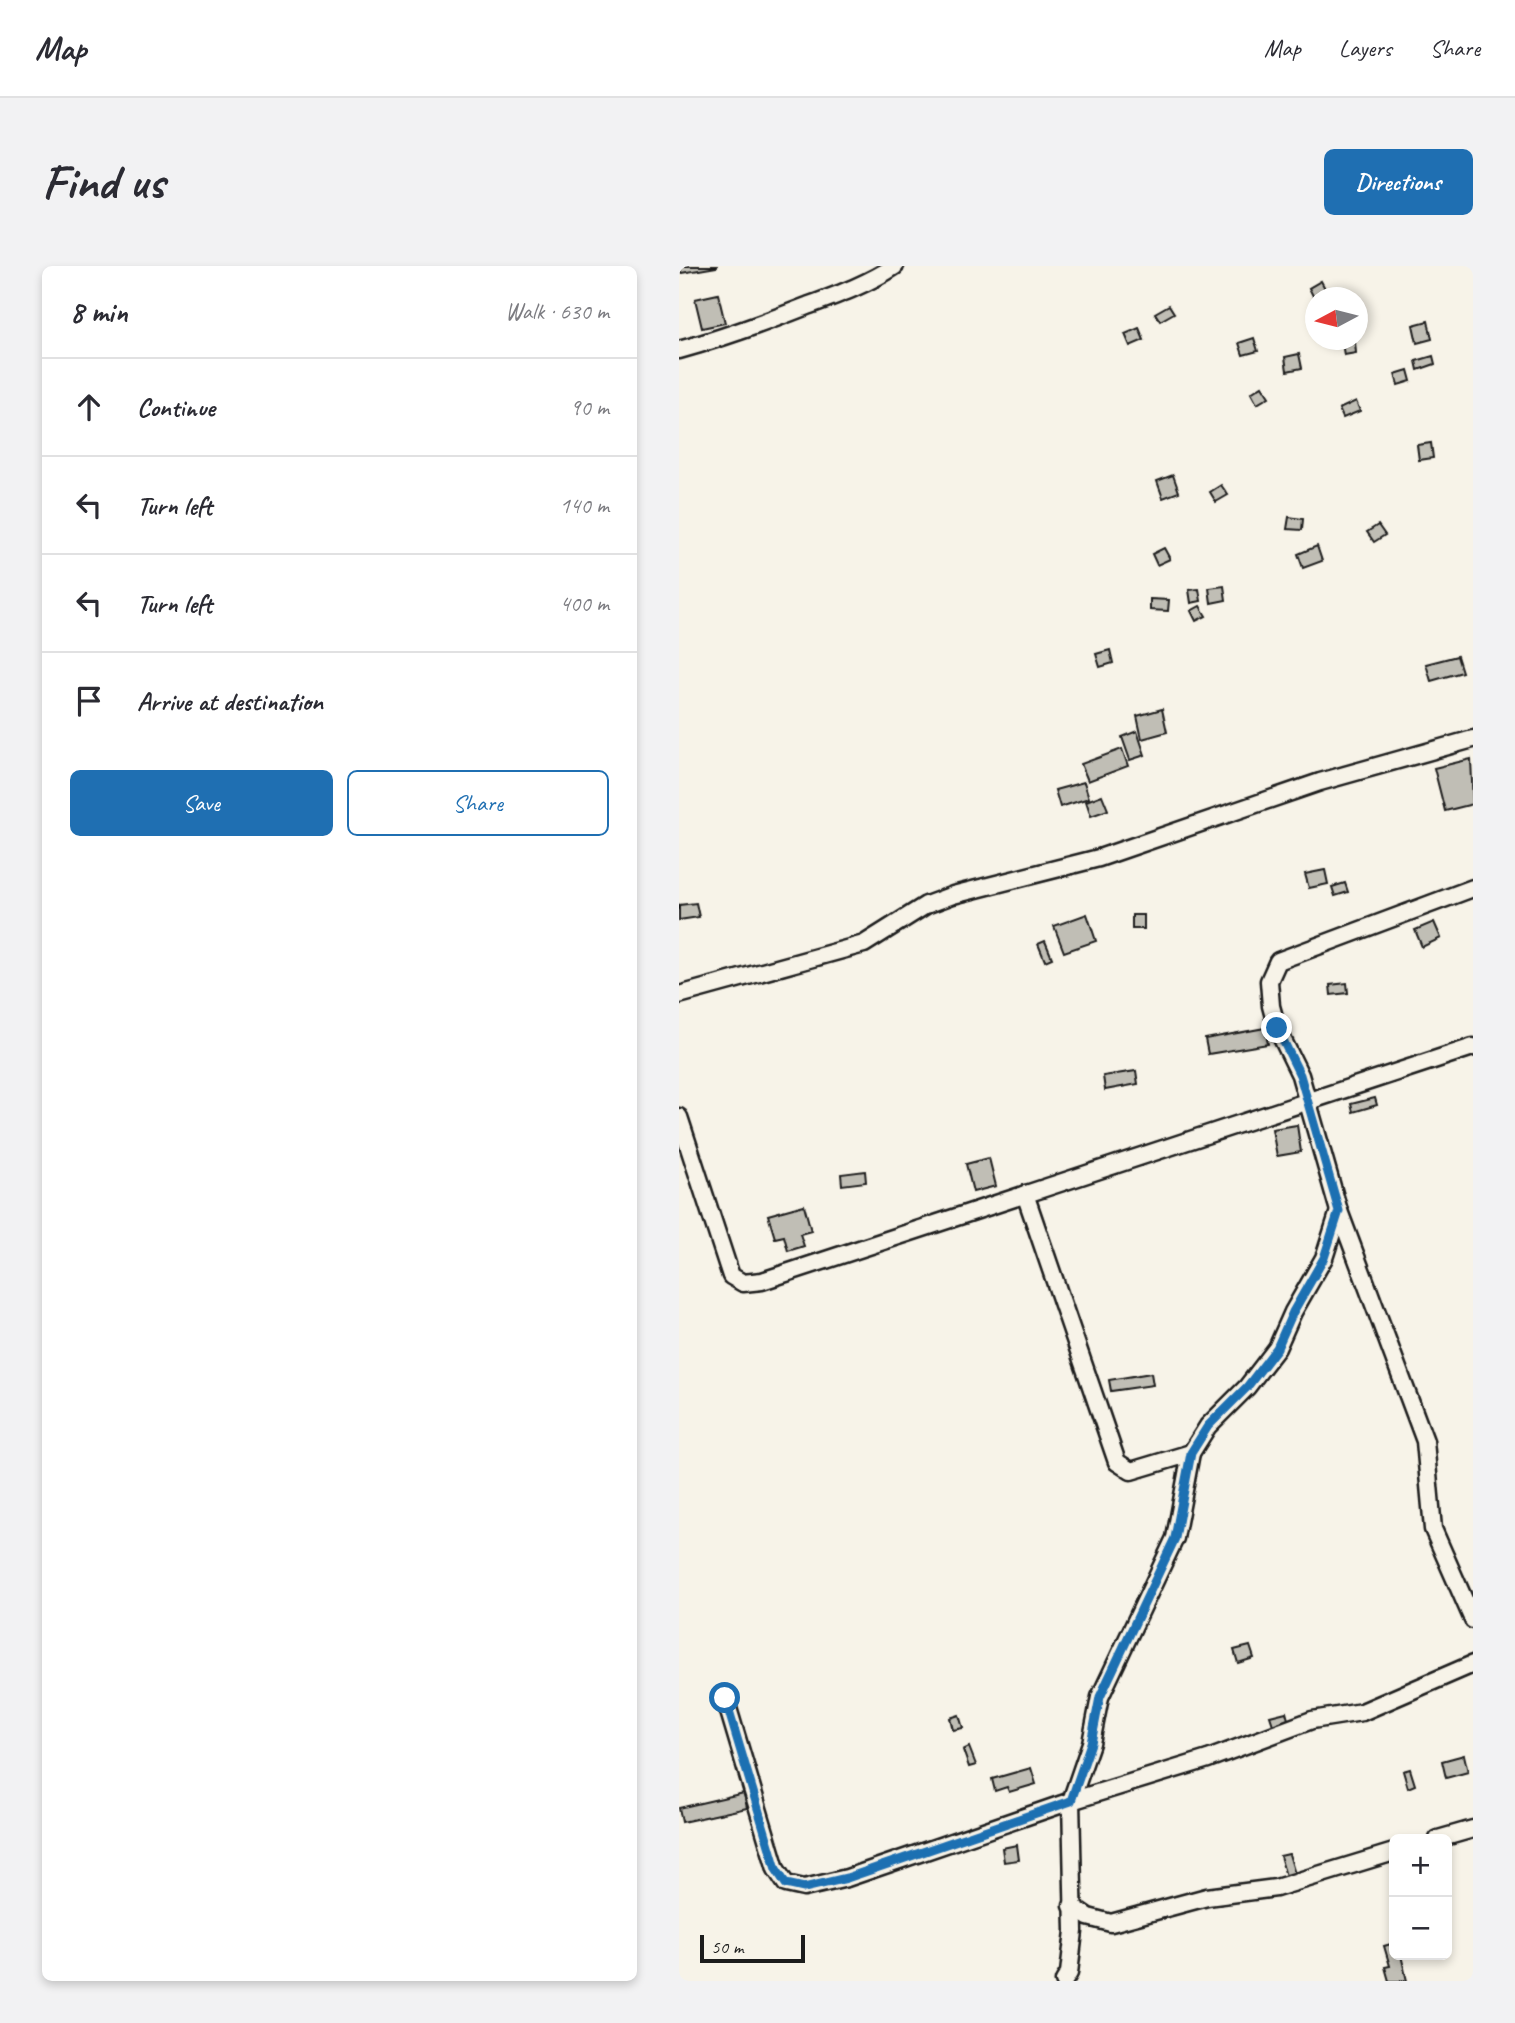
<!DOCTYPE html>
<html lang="en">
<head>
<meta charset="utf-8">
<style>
  body { margin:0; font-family:Caveat,sans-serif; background:#f2f2f3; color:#2b2b33 }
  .controls { position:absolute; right:21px; bottom:21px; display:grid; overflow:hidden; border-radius:10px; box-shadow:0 4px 10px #0003 }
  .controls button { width:63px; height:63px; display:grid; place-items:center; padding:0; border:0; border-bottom:2px solid #e1e1e2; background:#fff; color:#2b2b33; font:35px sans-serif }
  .compass { position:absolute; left:626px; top:21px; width:63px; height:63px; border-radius:50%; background:#fff; box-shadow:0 4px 10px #0003; rotate:263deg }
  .scale { position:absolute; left:21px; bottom:18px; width:105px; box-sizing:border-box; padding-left:7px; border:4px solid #1c1c1c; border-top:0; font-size:19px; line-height:24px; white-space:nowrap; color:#1c1c1c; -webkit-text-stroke:5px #f7f3e8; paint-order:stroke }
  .stop { position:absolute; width:21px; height:21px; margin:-16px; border:5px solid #1f6fb2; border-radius:50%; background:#fff }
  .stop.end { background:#1f6fb2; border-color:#fff; box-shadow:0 2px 7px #0008 }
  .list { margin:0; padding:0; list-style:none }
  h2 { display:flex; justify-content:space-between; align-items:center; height:91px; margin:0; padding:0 28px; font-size:30px }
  h2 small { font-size:23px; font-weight:400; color:#7c7c81 }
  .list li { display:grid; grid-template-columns:46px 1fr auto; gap:21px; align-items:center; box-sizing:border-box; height:98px; padding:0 28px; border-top:2px solid #e1e1e2 }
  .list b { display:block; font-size:26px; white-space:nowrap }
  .list em { font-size:23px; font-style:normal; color:#7c7c81 }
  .actions { display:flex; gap:14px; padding:21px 28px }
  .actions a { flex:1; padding:16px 0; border:2px solid #1f6fb2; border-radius:10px; text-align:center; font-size:24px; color:#1f6fb2 }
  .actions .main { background:#1f6fb2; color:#fff }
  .icon { flex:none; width:38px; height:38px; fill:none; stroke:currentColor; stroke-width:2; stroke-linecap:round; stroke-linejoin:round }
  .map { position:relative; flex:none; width:794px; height:1715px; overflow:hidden; border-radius:10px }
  header { display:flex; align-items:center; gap:42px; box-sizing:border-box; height:98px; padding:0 35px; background:#fff; border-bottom:2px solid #e1e1e2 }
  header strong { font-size:33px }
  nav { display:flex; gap:38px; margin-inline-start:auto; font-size:24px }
  .intro { display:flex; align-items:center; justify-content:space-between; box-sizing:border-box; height:168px; padding:0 42px }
  h1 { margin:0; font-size:49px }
  .button { padding:18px 32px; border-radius:10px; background:#1f6fb2; color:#fff; font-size:24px; font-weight:700 }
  main { display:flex; gap:42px; padding:0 42px }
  aside { flex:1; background:#fff; border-radius:10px; box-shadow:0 4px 10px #0003 }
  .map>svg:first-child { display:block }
  .building { fill:#c0beb5; stroke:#1c1c1c; stroke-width:2 }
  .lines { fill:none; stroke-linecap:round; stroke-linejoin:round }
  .minor-casing { stroke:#1c1c1c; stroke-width:21 }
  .minor { stroke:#f7f3e8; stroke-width:16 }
  .route { stroke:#1f6fb2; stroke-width:9 }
</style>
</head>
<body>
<header>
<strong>Map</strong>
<nav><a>Map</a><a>Layers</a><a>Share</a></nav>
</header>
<div class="intro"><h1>Find us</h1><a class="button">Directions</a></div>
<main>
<aside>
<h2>8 min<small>Walk · 630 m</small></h2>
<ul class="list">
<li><svg class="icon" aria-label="ahead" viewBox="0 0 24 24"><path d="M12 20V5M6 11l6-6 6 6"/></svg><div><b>Continue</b></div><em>90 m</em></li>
<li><svg class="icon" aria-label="left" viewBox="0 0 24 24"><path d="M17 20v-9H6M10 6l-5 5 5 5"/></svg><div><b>Turn left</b></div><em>140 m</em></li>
<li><svg class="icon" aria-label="left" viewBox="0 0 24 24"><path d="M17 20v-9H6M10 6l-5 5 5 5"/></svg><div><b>Turn left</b></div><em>400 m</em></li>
<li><svg class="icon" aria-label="arrive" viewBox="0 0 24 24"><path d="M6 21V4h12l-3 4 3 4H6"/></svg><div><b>Arrive at destination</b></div></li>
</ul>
<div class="actions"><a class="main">Save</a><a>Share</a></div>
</aside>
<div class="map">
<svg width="794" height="1715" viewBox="0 0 794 1715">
  <rect width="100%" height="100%" fill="#f7f3e8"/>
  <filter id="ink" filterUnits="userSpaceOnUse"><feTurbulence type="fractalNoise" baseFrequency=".0143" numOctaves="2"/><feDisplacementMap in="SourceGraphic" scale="14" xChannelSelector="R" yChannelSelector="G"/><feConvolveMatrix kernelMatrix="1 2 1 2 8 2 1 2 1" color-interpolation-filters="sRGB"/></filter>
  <g filter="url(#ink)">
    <!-- building -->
    <g class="building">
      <path d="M1 0H38V1L2 7Z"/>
      <path d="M642 15 649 28 636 34 630 22Z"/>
      <path d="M39 28 46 57 23 62 16 33Z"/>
      <path d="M490 39 495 47 481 55 476 47Z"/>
      <path d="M749 55 753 73 738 77 734 59Z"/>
      <path d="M460 62 465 74 451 80 446 68Z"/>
      <path d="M575 72 579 85 564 89 560 77Z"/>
      <path d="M676 76 677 87 665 89 663 77Z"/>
      <path d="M620 88 623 102 608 105 606 91Z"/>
      <path d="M754 90 756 98 739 104 737 95Z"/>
      <path d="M729 104 732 115 719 119 716 108Z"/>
      <path d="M583 120 590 131 578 138 572 127Z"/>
      <path d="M677 135 681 145 664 152 660 143Z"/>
      <path d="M752 177 754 192 740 194 738 179Z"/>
      <path d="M494 209 500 226 484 232 478 215Z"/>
      <path d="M542 219 549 229 537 236 531 226Z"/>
      <path d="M610 251 624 253 623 264 608 263Z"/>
      <path d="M699 259 706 269 695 276 688 266Z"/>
      <path d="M638 280 643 295 624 302 619 288Z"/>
      <path d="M485 282 491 293 478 299 473 288Z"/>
      <path d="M545 320 547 334 532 337 530 322Z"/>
      <path d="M520 323 522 335 512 337 510 324Z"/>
      <path d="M471 333 490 334 489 345 471 344Z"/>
      <path d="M521 340 527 350 517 355 512 345Z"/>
      <path d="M431 384 434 397 421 401 417 388Z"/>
      <path d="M778 390 783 406 752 415 747 398Z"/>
      <path d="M483 443 488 466 463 473 458 450Z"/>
      <path d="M458 465 466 489 451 494 443 471Z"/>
      <path d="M443 483 449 500 409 515 402 498Z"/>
      <path d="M792 493 794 538 766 545 755 502Z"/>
      <path d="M405 516 410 532 381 541 376 524Z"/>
      <path d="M423 529 429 544 412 550 407 535Z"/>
      <path d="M646 604 649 618 630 622 626 608Z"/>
      <path d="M666 617 669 626 656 630 653 621Z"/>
      <path d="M17 637 20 651 0 654V639Z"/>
      <path d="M408 648 417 675 385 686 375 660Z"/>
      <rect x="453" y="649" width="12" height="14"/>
      <path d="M755 656 762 672 743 681 736 664Z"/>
      <path d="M366 675 373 692 366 695 359 678Z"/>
      <path d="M668 717 669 727 652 729 651 719Z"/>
      <path d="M586 762 589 778 529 788 526 773Z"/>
      <path d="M457 805 459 818 426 824 424 810Z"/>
      <path d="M696 832 698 839 674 846 672 838Z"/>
      <path d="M618 859 622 886 598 890 593 863Z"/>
      <path d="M310 892 317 920 294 926 287 898Z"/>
      <path d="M186 905 187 916 163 919 162 908Z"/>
      <path d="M125 939 132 965 121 968 125 980 109 985 105 970 96 972 89 949Z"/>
      <path d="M472 1107 474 1119 432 1125 430 1114Z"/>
      <path d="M571 1380 575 1392 559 1397 555 1384Z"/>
      <path d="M607 1446 610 1457 595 1462 591 1450Z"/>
      <path d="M280 1449 284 1462 274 1464 271 1452Z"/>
      <path d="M290 1481 297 1499 290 1501 284 1484Z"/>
      <path d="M785 1489 789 1506 767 1512 763 1495Z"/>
      <path d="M352 1502 357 1518 330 1526 328 1521 316 1525 313 1513Z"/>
      <path d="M731 1503 736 1519 729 1522 724 1505Z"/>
      <path d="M65 1527 68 1542 3 1556 0 1542Z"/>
      <path d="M338 1579 340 1594 325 1596 323 1582Z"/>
      <path d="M610 1588 616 1608 607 1610 601 1590Z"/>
      <path d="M715 1677V1689H722L728 1715H710L706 1701 711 1700 705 1680Z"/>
    </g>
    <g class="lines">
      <defs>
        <g id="minor">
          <path d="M0 84C44 72 85 57 128 40 158 29 189 18 216 0"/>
          <path d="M794 622 599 695 590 715 592 740 598 762 621 809 660 945 746 1175 754 1263 794 1354"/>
          <path d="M0 729 185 678 247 639 274 629 420 592 641 516 794 473"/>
          <path d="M0 851 52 1010 64 1017 83 1015 794 781"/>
          <path d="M346 928 438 1196 452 1205 512 1187"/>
          <path d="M46 1432 97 1603 107 1618 125 1622 168 1612 392 1535 529 1493 633 1454 683 1446 794 1398"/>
          <path d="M759 1573 794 1563"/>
          <path d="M393 1640 409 1651 432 1657 528 1631 597 1622 715 1586"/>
          <path d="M385 1715 390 1707 395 1665 392 1535 412 1477 421 1431 496 1272 512 1187 529 1160 568 1121 598 1082 614 1046 645 992 660 945"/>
        </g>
      </defs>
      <!-- minor casing -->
      <use href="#minor" class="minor-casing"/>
      <!-- minor -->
      <use href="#minor" class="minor"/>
    </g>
  </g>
  <g class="lines" filter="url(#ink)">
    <!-- route -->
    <path class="route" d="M46 1432 97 1603 107 1618 125 1622 168 1612 392 1535 412 1477 421 1431 496 1272 512 1187 529 1160 568 1121 598 1082 614 1046 645 992 660 945 621 809 598 762"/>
  </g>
</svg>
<div class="controls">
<button>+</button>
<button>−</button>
</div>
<svg class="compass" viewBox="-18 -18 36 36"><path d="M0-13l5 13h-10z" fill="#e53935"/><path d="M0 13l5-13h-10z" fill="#7c7c81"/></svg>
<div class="scale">50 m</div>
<div class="stop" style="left:46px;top:1432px"></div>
<div class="stop end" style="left:598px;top:762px"></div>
</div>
</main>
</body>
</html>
